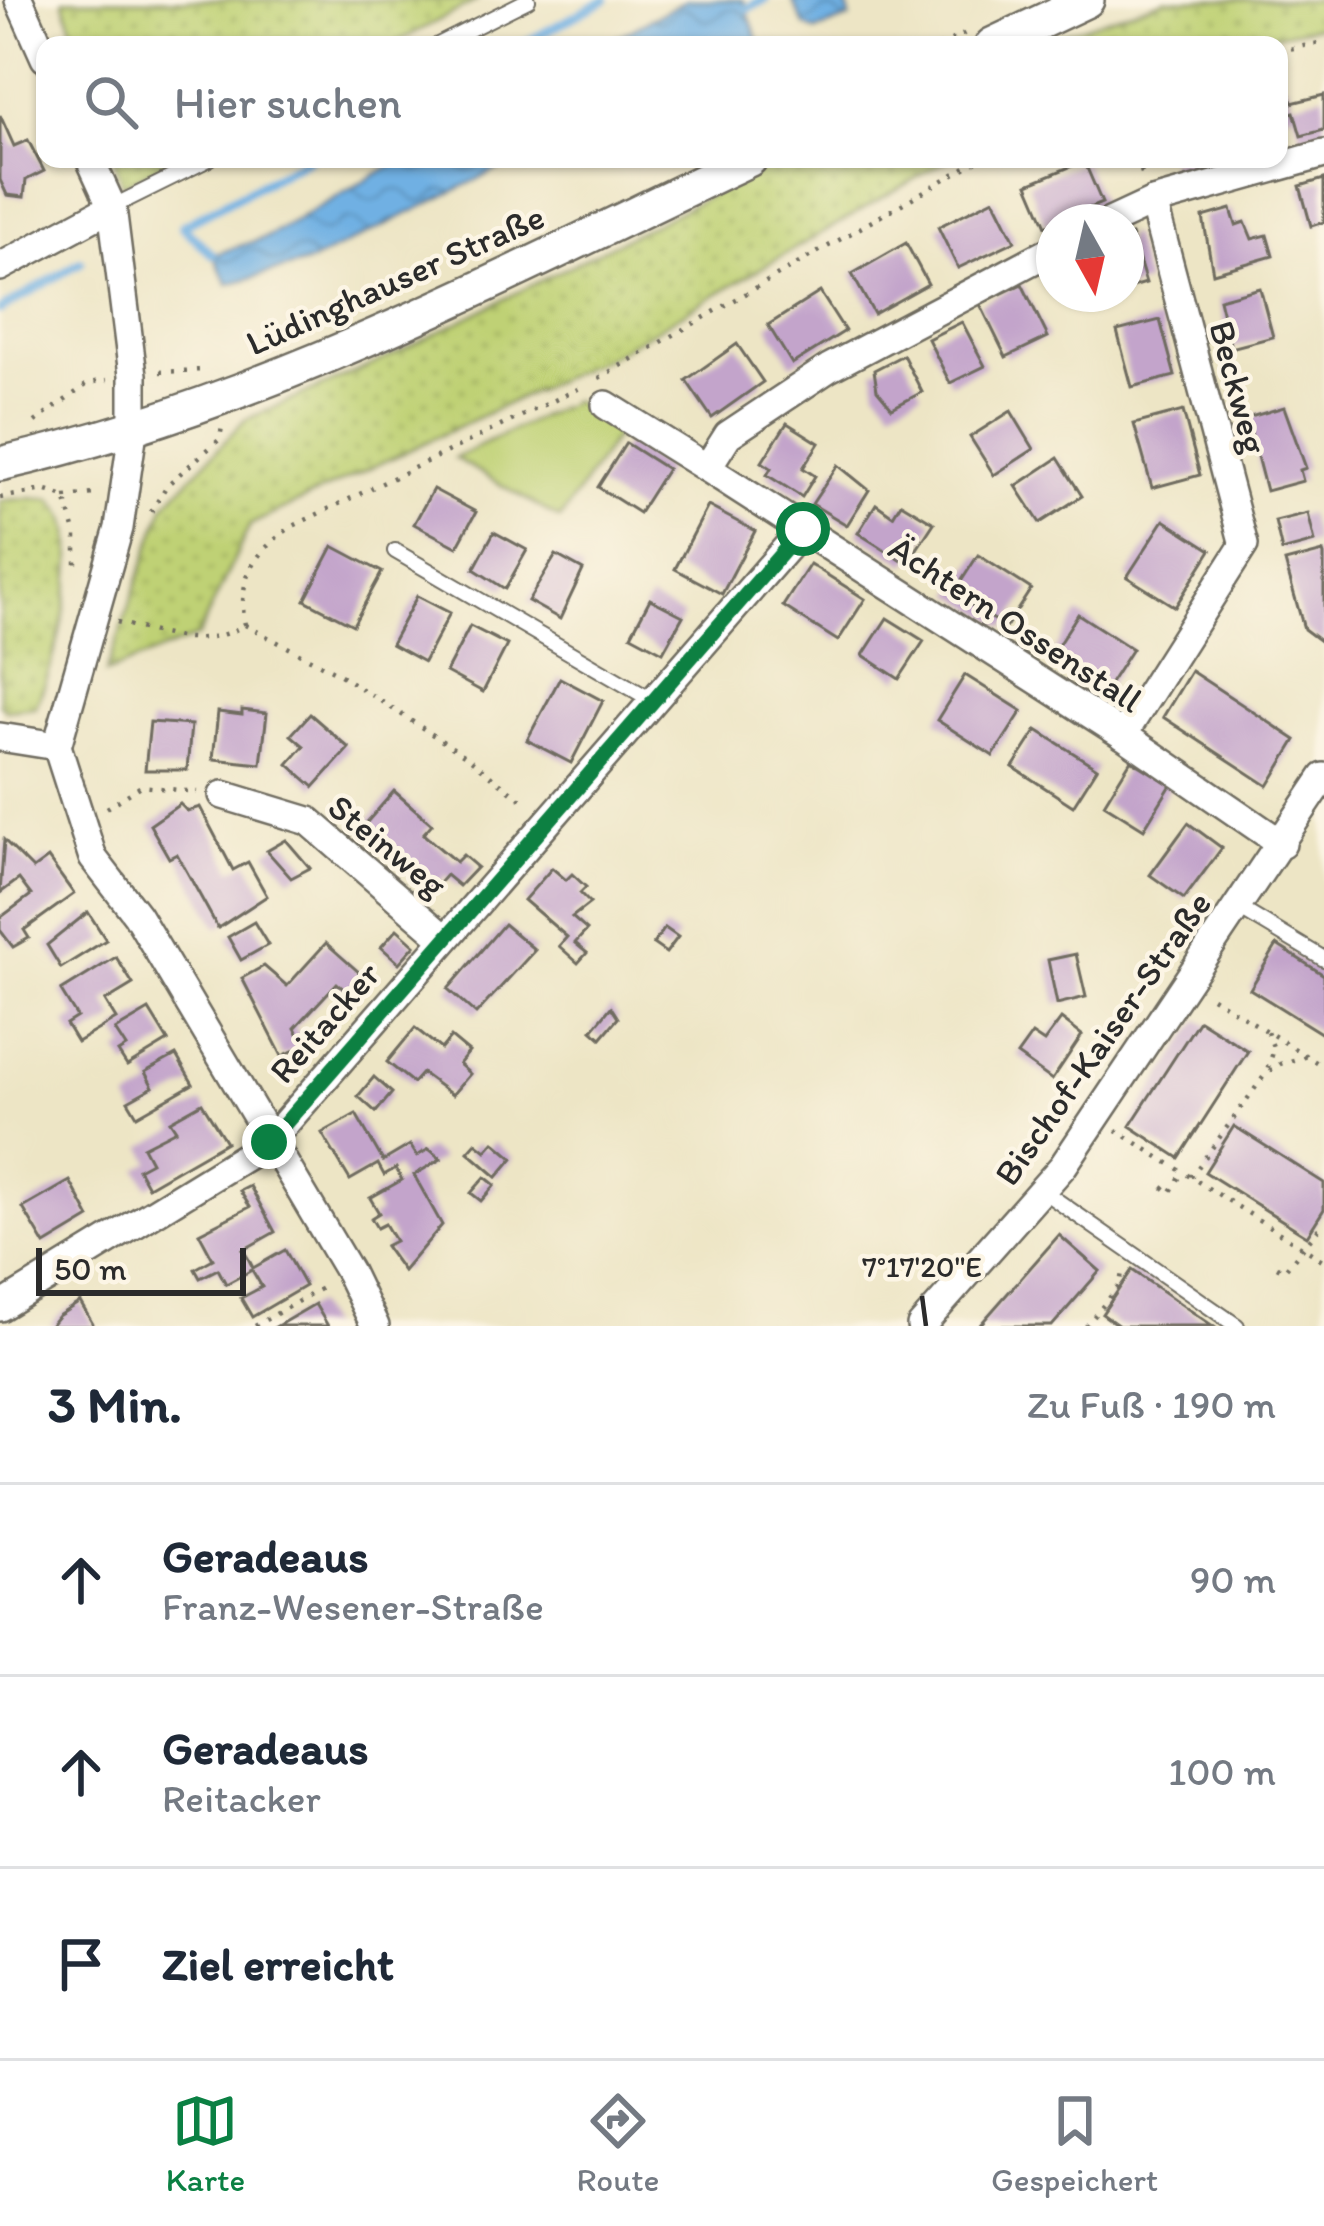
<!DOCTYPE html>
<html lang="de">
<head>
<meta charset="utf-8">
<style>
  body { margin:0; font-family:Itim,sans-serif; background:#f2f2f3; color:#1f2937 }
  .compass { position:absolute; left:1036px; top:204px; width:108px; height:108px; border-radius:50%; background:#fff; box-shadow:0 3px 9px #0004; rotate:172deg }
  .scale { position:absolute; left:36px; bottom:30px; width:210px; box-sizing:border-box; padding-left:12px; border:6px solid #2b2b2b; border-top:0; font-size:33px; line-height:42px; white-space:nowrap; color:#2b2b2b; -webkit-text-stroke:9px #fcf5e5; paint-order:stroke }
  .stop { position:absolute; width:36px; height:36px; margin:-27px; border:9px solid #0b8043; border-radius:50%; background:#fff }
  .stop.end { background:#0b8043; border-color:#fff; box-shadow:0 3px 12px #0008 }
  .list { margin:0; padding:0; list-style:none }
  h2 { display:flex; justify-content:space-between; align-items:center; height:156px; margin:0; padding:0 48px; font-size:51px }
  h2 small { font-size:39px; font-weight:400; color:#747a83 }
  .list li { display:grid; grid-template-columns:78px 1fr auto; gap:36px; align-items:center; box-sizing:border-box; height:192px; padding:0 48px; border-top:3px solid #e0e1e3 }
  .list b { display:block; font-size:45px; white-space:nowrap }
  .list p { margin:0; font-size:39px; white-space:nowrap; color:#747a83 }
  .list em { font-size:39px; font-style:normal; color:#747a83 }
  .icon { flex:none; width:66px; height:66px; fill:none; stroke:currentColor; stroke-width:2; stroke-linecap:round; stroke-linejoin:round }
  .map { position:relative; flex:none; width:1324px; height:1326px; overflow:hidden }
  .search { position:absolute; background:#fff; box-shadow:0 3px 9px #0004; left:36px; right:36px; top:36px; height:132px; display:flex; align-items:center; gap:30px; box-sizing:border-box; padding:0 42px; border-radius:24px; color:#747a83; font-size:45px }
  .sheet { height:732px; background:#fff }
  nav { display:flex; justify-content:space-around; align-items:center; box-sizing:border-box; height:168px; border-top:3px solid #e0e1e3; background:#fff; font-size:33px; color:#747a83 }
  nav a { display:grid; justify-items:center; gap:6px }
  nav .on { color:#0b8043 }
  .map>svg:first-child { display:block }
  .grass { fill:url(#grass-dots); stroke:#757e50; stroke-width:3 }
  .park { fill:#bfd174; stroke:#757e50; stroke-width:3 }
  .water { fill:url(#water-waves); stroke:#4d6e87; stroke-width:3 }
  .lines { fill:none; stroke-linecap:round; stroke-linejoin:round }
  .stream { stroke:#6fb0e3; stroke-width:9 }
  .building { fill:#c3a4cb }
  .service-casing { stroke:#6f6c61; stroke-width:18 }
  .minor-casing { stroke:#6f6c61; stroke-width:32 }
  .tertiary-casing { stroke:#6f6c61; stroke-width:38 }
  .path { stroke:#6f6c61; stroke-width:4.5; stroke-dasharray:3 9; stroke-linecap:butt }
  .service { stroke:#fff; stroke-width:14 }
  .minor { stroke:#fff; stroke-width:27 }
  .tertiary { stroke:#fff; stroke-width:33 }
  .route { stroke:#0b8043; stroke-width:15 }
  .ticks { fill:none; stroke:#2b2b2b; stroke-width:4.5 }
  .labels { text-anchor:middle; stroke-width:9; stroke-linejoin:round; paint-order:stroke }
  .street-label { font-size:36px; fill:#2b2b2b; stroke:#fcf5e5 }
  .ticks-label { font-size:30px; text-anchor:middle; fill:#2b2b2b; stroke:#fcf5e5; stroke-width:9; stroke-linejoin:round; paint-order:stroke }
</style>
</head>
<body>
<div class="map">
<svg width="1324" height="1326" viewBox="0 0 1324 1326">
  <defs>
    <pattern id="grass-dots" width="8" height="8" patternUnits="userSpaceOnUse" patternTransform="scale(3)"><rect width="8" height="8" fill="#bfd174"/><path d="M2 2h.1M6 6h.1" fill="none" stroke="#a4b465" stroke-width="1.8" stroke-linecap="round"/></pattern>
    <pattern id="water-waves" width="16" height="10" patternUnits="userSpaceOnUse" patternTransform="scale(3)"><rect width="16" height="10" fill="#6fb0e3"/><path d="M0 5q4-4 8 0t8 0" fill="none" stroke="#5b8fb8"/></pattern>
  </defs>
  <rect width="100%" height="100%" fill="#fcf5e5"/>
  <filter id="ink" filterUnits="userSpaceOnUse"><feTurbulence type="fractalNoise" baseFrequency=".00833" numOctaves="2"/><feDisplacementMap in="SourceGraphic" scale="24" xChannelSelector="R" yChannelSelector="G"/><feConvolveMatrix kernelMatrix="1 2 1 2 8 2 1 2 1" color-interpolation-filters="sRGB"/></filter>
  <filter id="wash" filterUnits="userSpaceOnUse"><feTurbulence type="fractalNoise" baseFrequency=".004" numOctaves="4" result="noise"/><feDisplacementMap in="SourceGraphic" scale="48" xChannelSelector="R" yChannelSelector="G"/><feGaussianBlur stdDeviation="2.7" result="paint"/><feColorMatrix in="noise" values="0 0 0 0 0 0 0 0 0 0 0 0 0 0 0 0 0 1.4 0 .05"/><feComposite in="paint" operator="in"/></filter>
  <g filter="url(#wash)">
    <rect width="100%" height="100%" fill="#ede5c5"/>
    <!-- grass -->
    <g class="grass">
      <path d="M63 0H478L391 45H78Z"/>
      <path d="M1166 0H1324V25L1226 45H1026Z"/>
      <path d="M114 159H172L122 185Z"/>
      <path d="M783 159H949L613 354 250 525 198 636 106 673 164 506 245 420 377 363Z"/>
      <path d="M29 498 51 499C57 506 65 514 67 522 81 564 55 668 35 707L6 710 0 705V501Z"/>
    </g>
    <!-- park -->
    <path class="park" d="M573 401 621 428 560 519 455 458Z"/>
    <!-- water -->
    <g class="water">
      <path d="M687 0H743L760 45H602Z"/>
      <path d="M792 0H855L847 3 850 18 816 31 804 25Z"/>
      <path d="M403 159H519L310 262 228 284 213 255 267 237Z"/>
    </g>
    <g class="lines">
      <!-- stream -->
      <g class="stream">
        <path d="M747 8 765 0"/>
        <path d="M521 45 605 0"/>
        <path d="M213 255 182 226 308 159"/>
        <path d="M0 310 81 262"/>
      </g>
    </g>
    <g id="blocks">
      <!-- building -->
      <g class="building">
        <path d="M1287 84 1292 103 1324 95V130L1301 136 1294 112 1282 115 1279 86Z"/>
        <path d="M0 115 14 146 28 140 44 171 26 180 24 197 7 195 0 180Z"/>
        <path d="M1169 159H1210V160L1172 171Z"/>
        <path d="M1084 161 1102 203 1046 226 1028 184Z"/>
        <path d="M1324 179V222L1311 226 1300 186Z"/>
        <path d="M994 199 1015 241 958 268 938 227Z"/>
        <path d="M1231 209 1236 225 1245 222 1252 239 1267 235 1273 256 1213 273 1203 217Z"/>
        <path d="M1131 235 1146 283 1126 289V236Z"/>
        <path d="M906 243 928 284 874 314 852 274Z"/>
        <path d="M1022 284 1048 337 1006 357 980 304Z"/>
        <path d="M1260 288 1273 337 1231 348 1219 299Z"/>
        <path d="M820 292 845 331 792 364 768 325Z"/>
        <path d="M1160 320 1175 376 1132 387 1117 331Z"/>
        <path d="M962 322 985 366 950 383 928 339Z"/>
        <path d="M737 344 763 382 712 418 686 380Z"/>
        <path d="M903 355 922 392 892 408 877 390 874 370Z"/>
        <path d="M1284 407 1306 468 1300 470 1303 481 1266 491 1247 418Z"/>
        <path d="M1011 411 1034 449 994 475 970 437Z"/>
        <path d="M1183 411 1200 475 1152 488 1134 424Z"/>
        <path d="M787 423 819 443 803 468 815 476 802 497 767 475 771 468 762 462Z"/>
        <path d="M626 443 667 469 639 513 598 487Z"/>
        <path d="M1058 458 1082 496 1040 523 1016 486Z"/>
        <path d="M838 465 869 490 847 525 812 504Z"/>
        <path d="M433 489 476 512 457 547 414 524Z"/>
        <path d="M901 503 934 523 907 564 858 533 876 504 893 516Z"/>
        <path d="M708 506 755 531 722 594 675 569Z"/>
        <path d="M1308 513 1315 542 1282 551 1275 521Z"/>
        <path d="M1164 520 1211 550 1175 607 1127 577Z"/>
        <path d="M494 532 527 550 505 589 474 569Z"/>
        <path d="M333 546 382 572 353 625 305 600Z"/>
        <path d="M1323 552 1324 555V644L1304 629 1285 562Z"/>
        <path d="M556 555 583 570 560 619 528 601Z"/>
        <path d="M978 555 1031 589 1006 627 953 594Z"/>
        <path d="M810 564 865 599 838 641 783 606Z"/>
        <path d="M417 596 450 613 424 662 391 644Z"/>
        <path d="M650 599 683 616 663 652 631 635Z"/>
        <path d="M1078 614 1132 649 1105 691 1051 656Z"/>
        <path d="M887 618 924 641 899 679 863 655Z"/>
        <path d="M470 626 507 645 483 692 446 672Z"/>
        <path d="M1191 671 1296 740 1268 786 1163 717Z"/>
        <path d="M965 675 1022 711 993 756 937 720Z"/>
        <path d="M560 678 603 701 571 763 527 740Z"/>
        <path d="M242 710 267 713 261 764 213 759 218 712 242 715Z"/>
        <path d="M310 714 349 748 314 787 288 764 304 746 291 735Z"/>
        <path d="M150 722 191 725 187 770H145Z"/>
        <path d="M1037 730 1097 768 1073 806 1013 767Z"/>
        <path d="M1131 760 1171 785 1144 829 1104 804Z"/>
        <path d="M394 791 432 824 423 834 456 862 463 855 477 867 459 886 446 875 432 891 361 829Z"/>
        <path d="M180 804 187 811 200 807 233 870 248 862 267 896 218 928 177 854 169 858 150 825Z"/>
        <path d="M1188 823 1222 848 1184 899 1150 875Z"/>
        <path d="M4 840 33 869 48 858 74 894 24 930 29 938 13 947 0 930V918L31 895 19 879 0 893Z"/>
        <path d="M286 840 310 868 291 878 267 851Z"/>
        <path d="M552 868 566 880 572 874 586 887 580 893 590 903 572 917 587 930 575 943 587 953 578 963 559 946 567 937 524 900Z"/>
        <path d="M88 912 106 940 61 968 47 945Z"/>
        <path d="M254 922 268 945 241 960 228 937Z"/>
        <path d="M504 924 535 950 476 1014 448 989Z"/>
        <path d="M665 928 678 937 666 953 653 944Z"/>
        <path d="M397 929 415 945 399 963 381 947Z"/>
        <path d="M326 943 362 975 347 992 337 983 295 1028 305 1045 282 1056 242 978 264 966 287 986Z"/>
        <path d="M1277 945 1324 975V1035L1250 989Z"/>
        <path d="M1076 954 1086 997 1057 1004 1048 960Z"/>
        <path d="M116 957 133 984 105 1001 116 1019 77 1042 66 1024 77 1017 61 991Z"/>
        <path d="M611 1007 618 1018 601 1038 592 1030Z"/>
        <path d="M149 1010 168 1041 127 1066 118 1052 126 1047 115 1030Z"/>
        <path d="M1061 1019 1082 1035 1052 1080 1017 1055 1032 1034 1044 1042Z"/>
        <path d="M1199 1020 1248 1051 1179 1158 1130 1126Z"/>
        <path d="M415 1028 441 1049 451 1037 469 1052 459 1064 470 1074 452 1095 422 1073 413 1083 387 1062Z"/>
        <path d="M176 1055 193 1084 137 1116 128 1101 153 1087 145 1072Z"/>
        <path d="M374 1077 392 1093 376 1112 358 1096Z"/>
        <path d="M202 1103 226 1142 148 1187 138 1169 151 1162 143 1147 176 1130 170 1121Z"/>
        <path d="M356 1114 383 1161 410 1145 417 1156 429 1149 441 1159 414 1175 442 1225 403 1271 385 1246 395 1241 385 1224 377 1228 371 1218 379 1213 370 1198 402 1180 396 1168 384 1175 378 1164 350 1180 322 1133Z"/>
        <path d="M1234 1126 1324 1183V1209L1307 1236 1205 1172Z"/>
        <path d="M494 1142 513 1158 497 1177 468 1152 476 1143 486 1151Z"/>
        <path d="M485 1177 495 1185 481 1201 471 1193Z"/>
        <path d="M70 1181 90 1218 45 1245 23 1208Z"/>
        <path d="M250 1186 275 1232 243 1250 248 1258 253 1268 285 1250 305 1286 252 1317 241 1298 262 1287 252 1270 226 1284 218 1269 200 1278 195 1269 213 1259 199 1233 250 1207 240 1191Z"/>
        <path d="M1059 1235 1100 1271 1052 1326H979Z"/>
        <path d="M1132 1270 1175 1300 1213 1326H1119L1102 1314Z"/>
        <path d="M80 1302 94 1326H50L58 1316Z"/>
        <path d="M315 1304 328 1326H277Z"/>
      </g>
    </g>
  </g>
  <g filter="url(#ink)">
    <use href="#blocks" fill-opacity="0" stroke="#6f6c61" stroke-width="3"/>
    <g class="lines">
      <defs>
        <g id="service">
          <path d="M438 45 528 0"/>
          <path d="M112 207 209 159"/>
          <path d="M395 551 655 702"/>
          <path d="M1239 908 1324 959"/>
          <path d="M1043 1191 1237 1326"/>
        </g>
        <g id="minor">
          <path d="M19 0 45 58"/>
          <path d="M1110 222 1153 202 1324 154"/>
          <path d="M1054 249 829 368 728 435 707 468 1123 735 1282 844"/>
          <path d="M0 267 112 207"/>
          <path d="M606 405 707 468"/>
          <path d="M1123 735 1244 545 1153 202"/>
          <path d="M0 737 57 746 93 858 137 915 349 1272 375 1326"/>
          <path d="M57 746 119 528 133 431V375L112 207 90 159"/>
          <path d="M223 795 309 821 444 938"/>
          <path d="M0 1307 269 1142 803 529"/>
          <path d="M921 1326 1063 1166 1324 777"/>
        </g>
        <g id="tertiary">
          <path d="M992 45 1087 0"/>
          <path d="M0 464C264 404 506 274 750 159"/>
        </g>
      </defs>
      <!-- service casing -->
      <use href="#service" class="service-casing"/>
      <!-- minor casing -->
      <use href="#minor" class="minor-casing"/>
      <!-- tertiary casing -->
      <use href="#tertiary" class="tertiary-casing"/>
      <!-- path -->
      <g class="path">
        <path d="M940 45 966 33"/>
        <path d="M1279 51 1324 42"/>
        <path d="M1137 159 1143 176"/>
        <path d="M160 372 202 370"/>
        <path d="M599 378 980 159"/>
        <path d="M35 422 89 383 107 380"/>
        <path d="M65 497 95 494"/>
        <path d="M0 498 44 490 65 497 76 536V572"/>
        <path d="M151 512 167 485 220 439 222 426"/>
        <path d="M117 622C164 634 200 650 245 625L339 674 467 757 527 804"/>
        <path d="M245 625C237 578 254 552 293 526L584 386"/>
        <path d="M107 808 141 786 197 792"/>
        <path d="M1212 997 1324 1067"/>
        <path d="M1267 1032 1274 1049 1267 1071"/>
        <path d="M1116 1130 1324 1261"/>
        <path d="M1191 1177 1264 1076 1280 1064 1307 1056"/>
        <path d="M1163 1187 1170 1193 1183 1172"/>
        <path d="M1277 1267 1284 1271 1324 1222"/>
        <path d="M255 1326 323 1287"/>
        <path d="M1086 1326 1120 1285 1122 1272"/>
      </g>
      <!-- service -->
      <use href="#service" class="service"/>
      <!-- minor -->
      <use href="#minor" class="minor"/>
      <!-- tertiary -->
      <use href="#tertiary" class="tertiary"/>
    </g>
  </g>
  <g class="lines" filter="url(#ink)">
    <!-- route -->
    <path class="route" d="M269 1142 803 529"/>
  </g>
  <!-- ticks -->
  <path class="ticks" d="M922 1296 926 1326"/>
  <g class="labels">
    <!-- street labels -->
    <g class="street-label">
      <text transform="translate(395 279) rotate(-24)" y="13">Lüdinghauser Straße</text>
      <text transform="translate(1239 387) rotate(75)" y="13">Beckweg</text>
      <text transform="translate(1016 623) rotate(33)" y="13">Ächtern Ossenstall</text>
      <text transform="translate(388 845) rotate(39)" y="13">Steinweg</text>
      <text transform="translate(324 1022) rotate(-49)" y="13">Reitacker</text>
      <text transform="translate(1102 1038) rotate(-55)" y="13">Bischof-Kaiser-Straße</text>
    </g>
  </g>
  <g class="ticks-label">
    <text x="922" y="1277">7°17'20"E</text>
  </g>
</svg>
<svg class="compass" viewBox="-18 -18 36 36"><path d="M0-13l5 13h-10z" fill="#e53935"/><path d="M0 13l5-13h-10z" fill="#747a83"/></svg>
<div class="scale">50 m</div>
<div class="stop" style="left:803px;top:529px"></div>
<div class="stop end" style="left:269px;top:1142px"></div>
<div class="search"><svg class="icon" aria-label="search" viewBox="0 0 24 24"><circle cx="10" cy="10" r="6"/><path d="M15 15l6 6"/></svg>Hier suchen</div>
</div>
<section class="sheet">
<h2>3 Min.<small>Zu Fuß · 190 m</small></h2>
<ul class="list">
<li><svg class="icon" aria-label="ahead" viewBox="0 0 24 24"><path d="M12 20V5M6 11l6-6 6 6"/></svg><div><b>Geradeaus</b><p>Franz-Wesener-Straße</p></div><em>90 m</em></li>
<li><svg class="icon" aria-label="ahead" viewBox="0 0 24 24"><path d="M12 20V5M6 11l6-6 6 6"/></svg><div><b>Geradeaus</b><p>Reitacker</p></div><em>100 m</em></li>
<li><svg class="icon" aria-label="arrive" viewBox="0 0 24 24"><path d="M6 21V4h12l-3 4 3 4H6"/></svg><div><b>Ziel erreicht</b></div></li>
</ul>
</section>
<nav>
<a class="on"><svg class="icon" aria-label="map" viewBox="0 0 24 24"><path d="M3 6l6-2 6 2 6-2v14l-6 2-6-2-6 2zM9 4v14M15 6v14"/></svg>Karte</a>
<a><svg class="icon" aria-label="directions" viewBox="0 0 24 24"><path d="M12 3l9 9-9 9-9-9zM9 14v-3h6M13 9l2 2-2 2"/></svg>Route</a>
<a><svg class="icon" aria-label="saved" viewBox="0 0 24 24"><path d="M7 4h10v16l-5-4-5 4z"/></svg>Gespeichert</a>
</nav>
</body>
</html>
